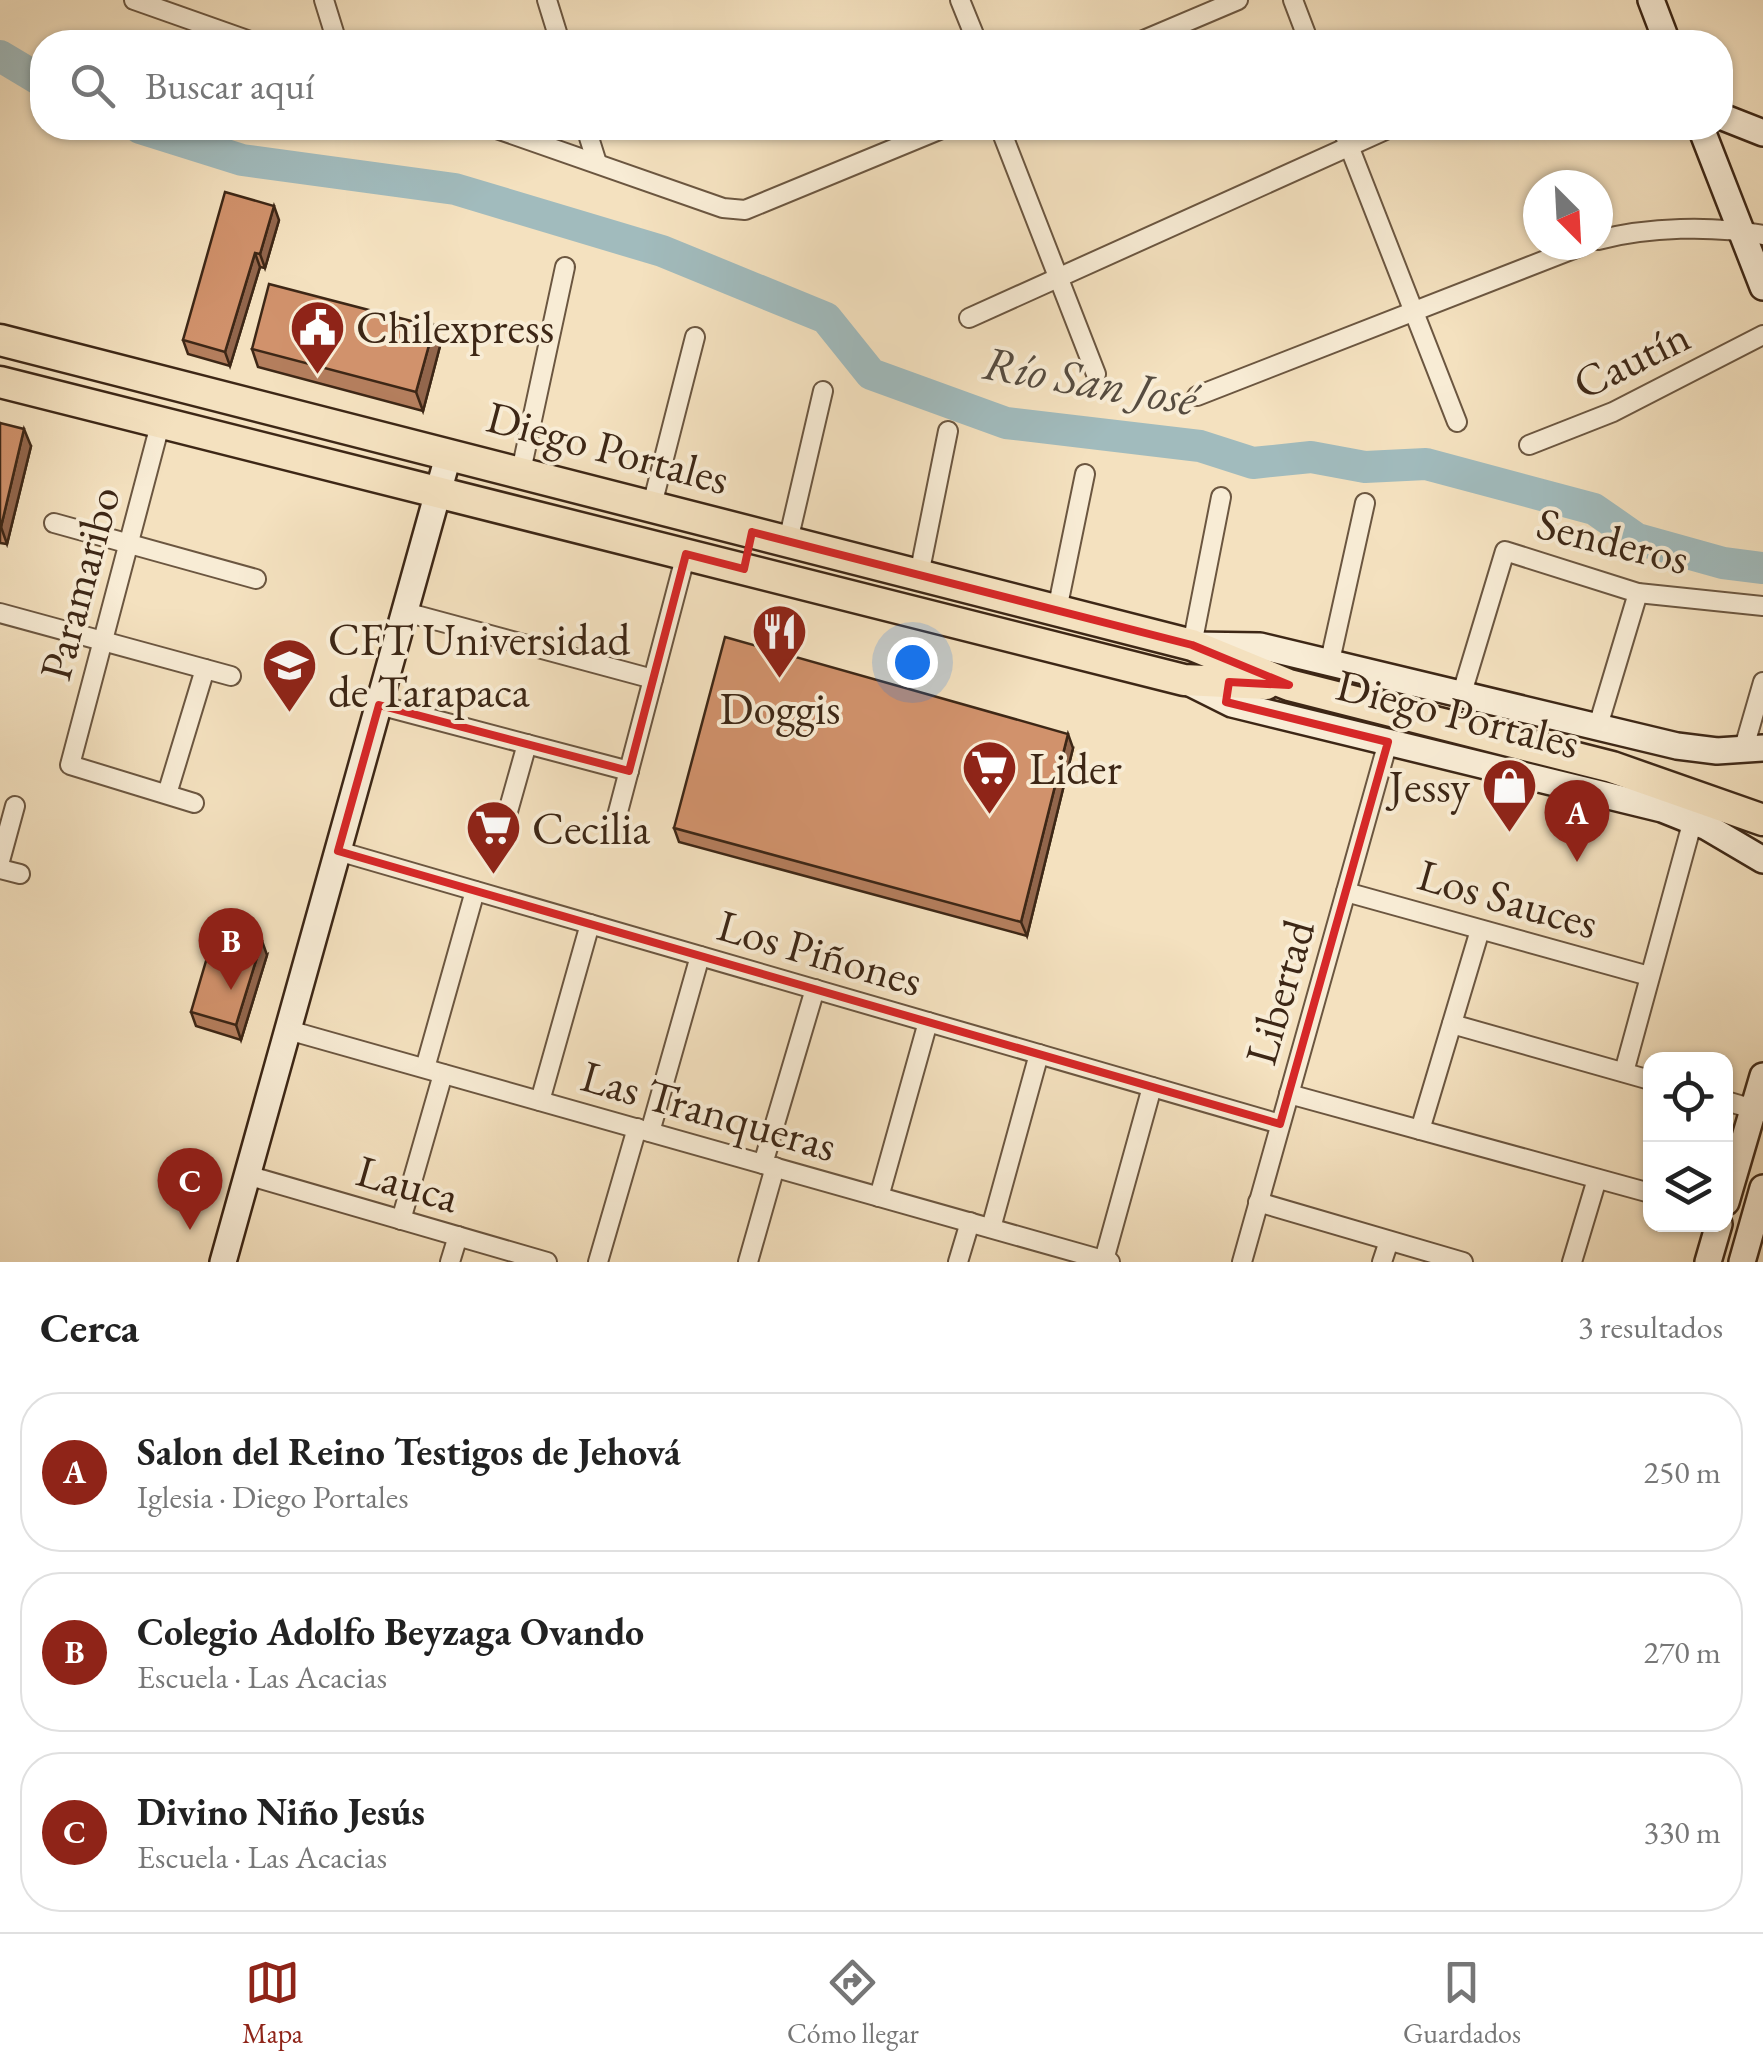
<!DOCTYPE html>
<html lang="es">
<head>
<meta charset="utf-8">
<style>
  body { margin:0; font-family:"EB Garamond",serif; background:#f6f6f6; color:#222 }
  .controls { position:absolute; right:30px; bottom:30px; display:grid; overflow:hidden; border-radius:20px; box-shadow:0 2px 8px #0004 }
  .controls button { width:90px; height:90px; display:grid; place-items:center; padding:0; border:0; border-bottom:2px solid #e0e0e0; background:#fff; color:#222; font:50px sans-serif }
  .compass { position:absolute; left:1523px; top:170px; width:90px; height:90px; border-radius:50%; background:#fff; box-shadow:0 2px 8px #0004; rotate:156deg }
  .you { position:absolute; left:912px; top:662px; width:35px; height:35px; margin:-25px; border:8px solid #fff; border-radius:50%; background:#1a73e8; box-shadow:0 0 0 15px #1a73e833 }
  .badge { display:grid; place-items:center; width:65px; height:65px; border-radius:50%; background:#8f2418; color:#fff; font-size:32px; font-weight:700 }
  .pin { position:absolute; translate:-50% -82px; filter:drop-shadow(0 2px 5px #0008) }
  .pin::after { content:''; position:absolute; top:52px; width:35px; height:30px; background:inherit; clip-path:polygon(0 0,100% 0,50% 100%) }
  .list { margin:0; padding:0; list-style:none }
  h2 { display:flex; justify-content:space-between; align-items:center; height:130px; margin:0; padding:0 40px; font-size:42px }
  h2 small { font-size:32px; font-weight:400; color:#767676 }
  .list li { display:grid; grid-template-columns:65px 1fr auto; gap:30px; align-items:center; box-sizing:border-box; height:160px; margin:0 20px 20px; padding:0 20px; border:2px solid #e0e0e0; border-radius:40px }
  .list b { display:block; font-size:38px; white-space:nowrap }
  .list p { margin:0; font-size:32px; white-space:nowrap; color:#767676 }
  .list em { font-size:32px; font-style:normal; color:#767676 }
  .icon { flex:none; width:55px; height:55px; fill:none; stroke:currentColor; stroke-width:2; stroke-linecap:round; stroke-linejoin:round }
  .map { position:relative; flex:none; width:1763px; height:1262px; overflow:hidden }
  .search { position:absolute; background:#fff; box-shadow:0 2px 8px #0004; left:30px; right:30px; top:30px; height:110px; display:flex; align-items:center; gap:25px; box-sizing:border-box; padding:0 35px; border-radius:40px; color:#767676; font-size:38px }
  .sheet { height:670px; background:#fff }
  nav { display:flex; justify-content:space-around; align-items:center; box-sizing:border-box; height:140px; border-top:2px solid #e0e0e0; background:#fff; font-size:28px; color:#767676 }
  nav a { display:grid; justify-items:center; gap:5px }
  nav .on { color:#8f2418 }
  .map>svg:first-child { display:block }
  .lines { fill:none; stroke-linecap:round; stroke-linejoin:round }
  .river { stroke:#a1bbbd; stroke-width:32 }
  .street-casing { stroke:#6b5640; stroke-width:22 }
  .secondary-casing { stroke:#3d2716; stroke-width:30 }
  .primary-casing { stroke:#3d2716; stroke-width:35 }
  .street { stroke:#f8ecd5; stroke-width:18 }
  .secondary { stroke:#f8ecd5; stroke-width:25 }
  .primary { stroke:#f4e1bf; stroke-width:30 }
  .wall { fill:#b47e5d; stroke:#3d2716; stroke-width:2.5 }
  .shaded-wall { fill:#92664c; stroke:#3d2716; stroke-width:2.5 }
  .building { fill:#d1926c; stroke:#3d2716; stroke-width:2.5 }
  .marked { fill:none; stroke:#d62828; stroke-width:8; stroke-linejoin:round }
  .labels { text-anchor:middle; stroke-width:8; stroke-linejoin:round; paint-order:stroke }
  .poi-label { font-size:45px; fill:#3d2716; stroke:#f8ecd5; text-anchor:start }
  .street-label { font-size:45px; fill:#3d2716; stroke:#f8ecd5 }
  .water-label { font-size:48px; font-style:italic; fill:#564c40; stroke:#f8ecd5 }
</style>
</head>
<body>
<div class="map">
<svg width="1763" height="1262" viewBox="0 0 1763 1262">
  <rect width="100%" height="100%" fill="#f4e1bf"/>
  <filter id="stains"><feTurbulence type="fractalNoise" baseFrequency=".002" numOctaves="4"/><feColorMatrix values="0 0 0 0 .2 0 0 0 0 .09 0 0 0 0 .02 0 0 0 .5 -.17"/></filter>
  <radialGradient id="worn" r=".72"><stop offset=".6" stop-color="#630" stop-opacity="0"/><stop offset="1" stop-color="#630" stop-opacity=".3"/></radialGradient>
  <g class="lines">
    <!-- river -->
    <g class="river">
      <path d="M0 56 42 81"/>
      <path d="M140 128 242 160 455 189 662 251 826 318 871 374 1006 423 1200 446 1253 463 1311 457 1365 467 1426 464 1594 509 1637 539 1723 563 1763 568"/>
    </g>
    <defs>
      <g id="street">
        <path d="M134 0 253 42"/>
        <path d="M324 0 337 42"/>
        <path d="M547 0 560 42"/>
        <path d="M960 0 977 42"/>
        <path d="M1293 0 1309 42"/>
        <path d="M1139 42 1238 0"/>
        <path d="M494 128 723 208 745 210 944 128"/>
        <path d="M586 128 597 163"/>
        <path d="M1000 128 1096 374"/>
        <path d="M1342 128 1457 422"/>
        <path d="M1598 240C1648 227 1713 225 1763 235"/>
        <path d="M969 318 1390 128"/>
        <path d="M1197 396 1584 245"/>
        <path d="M161 421 70 765 194 803"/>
        <path d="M1529 445 1613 412 1763 335"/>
        <path d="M521 471 565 267"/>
        <path d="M652 505 695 337"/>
        <path d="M54 523 256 579"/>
        <path d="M788 541 823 391"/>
        <path d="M919 575 948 431"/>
        <path d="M1057 610 1085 474"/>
        <path d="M405 612 653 679"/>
        <path d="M0 613 231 676"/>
        <path d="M1192 645 1221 497"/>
        <path d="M1330 661 1365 503"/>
        <path d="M1462 693 1505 551 1638 593 1763 606"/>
        <path d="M379 705 629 771"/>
        <path d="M1598 726 1638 593"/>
        <path d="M1743 751 1763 682"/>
        <path d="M167 794 205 669"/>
        <path d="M505 822 527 744"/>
        <path d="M613 831 686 554"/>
        <path d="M338 851 1280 1124"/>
        <path d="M0 861 15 806"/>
        <path d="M0 869 20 874"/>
        <path d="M1346 892 1649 976"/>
        <path d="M1452 1024 1650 1080"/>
        <path d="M288 1030 1110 1262"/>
        <path d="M425 1068 475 891"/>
        <path d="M1624 1072 1693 820"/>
        <path d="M1289 1094 1650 1193"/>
        <path d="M540 1101 590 924"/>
        <path d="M1726 1101 1763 1112"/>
        <path d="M1420 1130 1480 930"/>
        <path d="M650 1132 700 956"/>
        <path d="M763 1164 815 989"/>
        <path d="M247 1175 547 1262"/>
        <path d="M879 1197 928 1022"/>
        <path d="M1258 1202 1463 1262"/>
        <path d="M401 1220 443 1074"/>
        <path d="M991 1228 1039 1054"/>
        <path d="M1104 1260 1152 1087"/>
        <path d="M450 1262 458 1236"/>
        <path d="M598 1262 637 1128"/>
        <path d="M748 1262 775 1167"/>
        <path d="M958 1262 970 1222"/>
        <path d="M1242 1262 1388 742"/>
        <path d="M1382 1262 1389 1241"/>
        <path d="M1572 1262 1597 1179"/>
      </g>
      <g id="secondary">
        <path d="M1651 0 1667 42"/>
        <path d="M1720 116 1763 133"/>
        <path d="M1701 128 1763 287"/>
        <path d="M1192 645 1260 646 1677 746 1717 751 1763 748"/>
        <path d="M1184 680 1232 704 1662 809 1707 827 1763 860"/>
        <path d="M1726 1202 1763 1076"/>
        <path d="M223 1262 449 453"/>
        <path d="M1708 1262 1719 1224"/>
        <path d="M1742 1262 1763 1188"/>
      </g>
      <g id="primary">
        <path d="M0 340 1192 645 1289 685 1612 767 1763 820"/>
        <path d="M0 382 1184 680 1266 684"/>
      </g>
    </defs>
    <!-- street casing -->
    <use href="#street" class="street-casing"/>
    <!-- secondary casing -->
    <use href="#secondary" class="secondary-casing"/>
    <!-- primary casing -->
    <use href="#primary" class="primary-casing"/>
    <!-- street -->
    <use href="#street" class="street"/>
    <!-- secondary -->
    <use href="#secondary" class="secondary"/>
    <!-- primary -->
    <use href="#primary" class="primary"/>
  </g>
  <!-- wall -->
  <g class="wall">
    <path d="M279 220 265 268 260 267 230 366 188 354 183 340Z"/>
    <path d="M434 327 440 346 423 411 258 367 252 349Z"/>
    <path d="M0 423 31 446 7 544 0 543Z"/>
    <path d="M1073 748 1027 936 679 842 674 828Z"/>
    <path d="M267 955 241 1040 196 1026 191 1012Z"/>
  </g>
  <!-- shaded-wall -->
  <g class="shaded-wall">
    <path d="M274 206 279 220 265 268 260 254Z"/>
    <path d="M255 253 260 267 230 366 225 352Z"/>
    <path d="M434 327 440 346 423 411 416 392Z"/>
    <path d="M24 429 31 446 7 544 1 527Z"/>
    <path d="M1068 734 1073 748 1027 936 1021 922Z"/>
    <path d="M262 941 267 955 241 1040 236 1025Z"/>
  </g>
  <!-- building -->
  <g class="building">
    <path d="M225 192 274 206 260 254 255 253 225 352 183 340Z"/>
    <path d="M269 284 434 327 416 392 252 349Z"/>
    <path d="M0 423 24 429 1 527H0Z"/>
    <path d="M725 637 1068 734 1021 922 674 828Z"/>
    <path d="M216 927 262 941 236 1025 191 1012Z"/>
  </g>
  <!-- marked area -->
  <path class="marked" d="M752 532 1192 645 1289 685 1229 682 1226 702 1388 742 1280 1124 338 851 379 705 629 771 686 554 744 569Z"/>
  <!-- icons -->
  <defs>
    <symbol id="civic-pin" viewBox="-11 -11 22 30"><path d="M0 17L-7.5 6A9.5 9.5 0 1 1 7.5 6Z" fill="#8f2418" stroke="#f8ecd5"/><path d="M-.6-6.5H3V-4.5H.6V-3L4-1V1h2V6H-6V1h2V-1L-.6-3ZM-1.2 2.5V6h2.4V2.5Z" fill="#fff"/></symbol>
    <symbol id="restaurant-pin" viewBox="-11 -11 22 30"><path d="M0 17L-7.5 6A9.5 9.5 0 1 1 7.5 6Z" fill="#8f2418" stroke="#f8ecd5"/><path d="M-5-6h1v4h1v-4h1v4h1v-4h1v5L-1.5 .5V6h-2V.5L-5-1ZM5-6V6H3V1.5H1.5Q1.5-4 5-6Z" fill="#fff"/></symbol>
    <symbol id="university-pin" viewBox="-11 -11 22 30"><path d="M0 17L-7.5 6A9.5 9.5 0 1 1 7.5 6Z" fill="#8f2418" stroke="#f8ecd5"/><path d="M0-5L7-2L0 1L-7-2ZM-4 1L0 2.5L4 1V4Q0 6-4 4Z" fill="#fff"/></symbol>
    <symbol id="supermarket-pin" viewBox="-11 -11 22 30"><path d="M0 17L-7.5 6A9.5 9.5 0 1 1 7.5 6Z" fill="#8f2418" stroke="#f8ecd5"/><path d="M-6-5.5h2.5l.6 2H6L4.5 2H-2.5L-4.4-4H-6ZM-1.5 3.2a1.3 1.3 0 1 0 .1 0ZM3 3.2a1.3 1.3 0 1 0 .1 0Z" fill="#fff"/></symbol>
    <symbol id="shop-pin" viewBox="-11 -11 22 30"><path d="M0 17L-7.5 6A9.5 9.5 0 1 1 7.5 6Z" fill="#8f2418" stroke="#f8ecd5"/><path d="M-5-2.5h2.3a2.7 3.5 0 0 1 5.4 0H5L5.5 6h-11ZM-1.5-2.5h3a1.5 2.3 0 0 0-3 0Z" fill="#fff"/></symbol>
  </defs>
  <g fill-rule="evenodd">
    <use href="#civic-pin" x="286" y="296" width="63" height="86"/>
    <use href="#restaurant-pin" x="748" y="600" width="63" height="86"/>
    <use href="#university-pin" x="258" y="634" width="63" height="86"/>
    <use href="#supermarket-pin" x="958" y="736" width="63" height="86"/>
    <use href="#shop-pin" x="1478" y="754" width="63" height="86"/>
    <use href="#supermarket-pin" x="462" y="796" width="63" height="86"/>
  </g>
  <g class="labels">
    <!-- poi labels -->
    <g class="poi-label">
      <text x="356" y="343">Chilexpress</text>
      <text x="328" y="655">CFT Universidad<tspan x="328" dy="52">de Tarapaca</tspan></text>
      <text x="780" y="724" text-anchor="middle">Doggis</text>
      <text x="1029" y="784">Lider</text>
      <text x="1470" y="802" text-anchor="end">Jessy</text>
      <text x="532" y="844">Cecilia</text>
    </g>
    <!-- street labels -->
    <g class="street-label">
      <text transform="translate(1631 359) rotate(-26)" y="16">Cautín</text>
      <text transform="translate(608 447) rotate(15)" y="16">Diego Portales</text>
      <text transform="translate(1613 540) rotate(14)" y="16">Senderos</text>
      <text transform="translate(79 583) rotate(-75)" y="16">Paramaribo</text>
      <text transform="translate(1458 713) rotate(14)" y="16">Diego Portales</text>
      <text transform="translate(1508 898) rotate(16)" y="16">Los Sauces</text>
      <text transform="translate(820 952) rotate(16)" y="16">Los Piñones</text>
      <text transform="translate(1279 992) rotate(-74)" y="16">Libertad</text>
      <text transform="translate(709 1110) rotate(16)" y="16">Las Tranqueras</text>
      <text transform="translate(408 1183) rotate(16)" y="16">Lauca</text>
    </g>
    <!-- water labels -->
    <g class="water-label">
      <text transform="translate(1090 380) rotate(10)" y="17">Río San José</text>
    </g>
  </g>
  <rect width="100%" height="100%" filter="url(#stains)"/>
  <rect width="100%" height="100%" fill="url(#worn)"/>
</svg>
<div class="controls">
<button><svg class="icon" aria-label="locate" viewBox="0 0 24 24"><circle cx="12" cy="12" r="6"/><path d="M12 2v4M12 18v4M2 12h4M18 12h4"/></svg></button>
<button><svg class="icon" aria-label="layers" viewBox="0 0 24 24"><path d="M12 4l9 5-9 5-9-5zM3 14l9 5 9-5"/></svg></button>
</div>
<svg class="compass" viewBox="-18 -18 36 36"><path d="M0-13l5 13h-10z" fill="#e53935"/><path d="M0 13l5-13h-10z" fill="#767676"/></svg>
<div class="you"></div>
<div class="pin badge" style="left:1577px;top:862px">A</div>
<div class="pin badge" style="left:231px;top:990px">B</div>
<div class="pin badge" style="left:190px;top:1230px">C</div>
<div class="search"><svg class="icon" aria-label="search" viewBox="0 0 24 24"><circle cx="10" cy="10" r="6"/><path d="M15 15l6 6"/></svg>Buscar aquí</div>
</div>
<section class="sheet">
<h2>Cerca<small>3 resultados</small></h2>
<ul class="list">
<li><span class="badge">A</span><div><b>Salon del Reino Testigos de Jehová</b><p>Iglesia · Diego Portales</p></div><em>250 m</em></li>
<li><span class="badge">B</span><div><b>Colegio Adolfo Beyzaga Ovando</b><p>Escuela · Las Acacias</p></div><em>270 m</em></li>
<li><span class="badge">C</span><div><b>Divino Niño Jesús</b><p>Escuela · Las Acacias</p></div><em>330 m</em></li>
</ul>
</section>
<nav>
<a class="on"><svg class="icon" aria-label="map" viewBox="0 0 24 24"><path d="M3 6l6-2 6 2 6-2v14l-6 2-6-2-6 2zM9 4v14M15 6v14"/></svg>Mapa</a>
<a><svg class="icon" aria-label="directions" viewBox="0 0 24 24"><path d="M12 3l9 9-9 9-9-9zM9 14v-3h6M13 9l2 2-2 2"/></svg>Cómo llegar</a>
<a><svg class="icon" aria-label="saved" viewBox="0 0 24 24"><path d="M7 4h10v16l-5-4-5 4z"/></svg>Guardados</a>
</nav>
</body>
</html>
